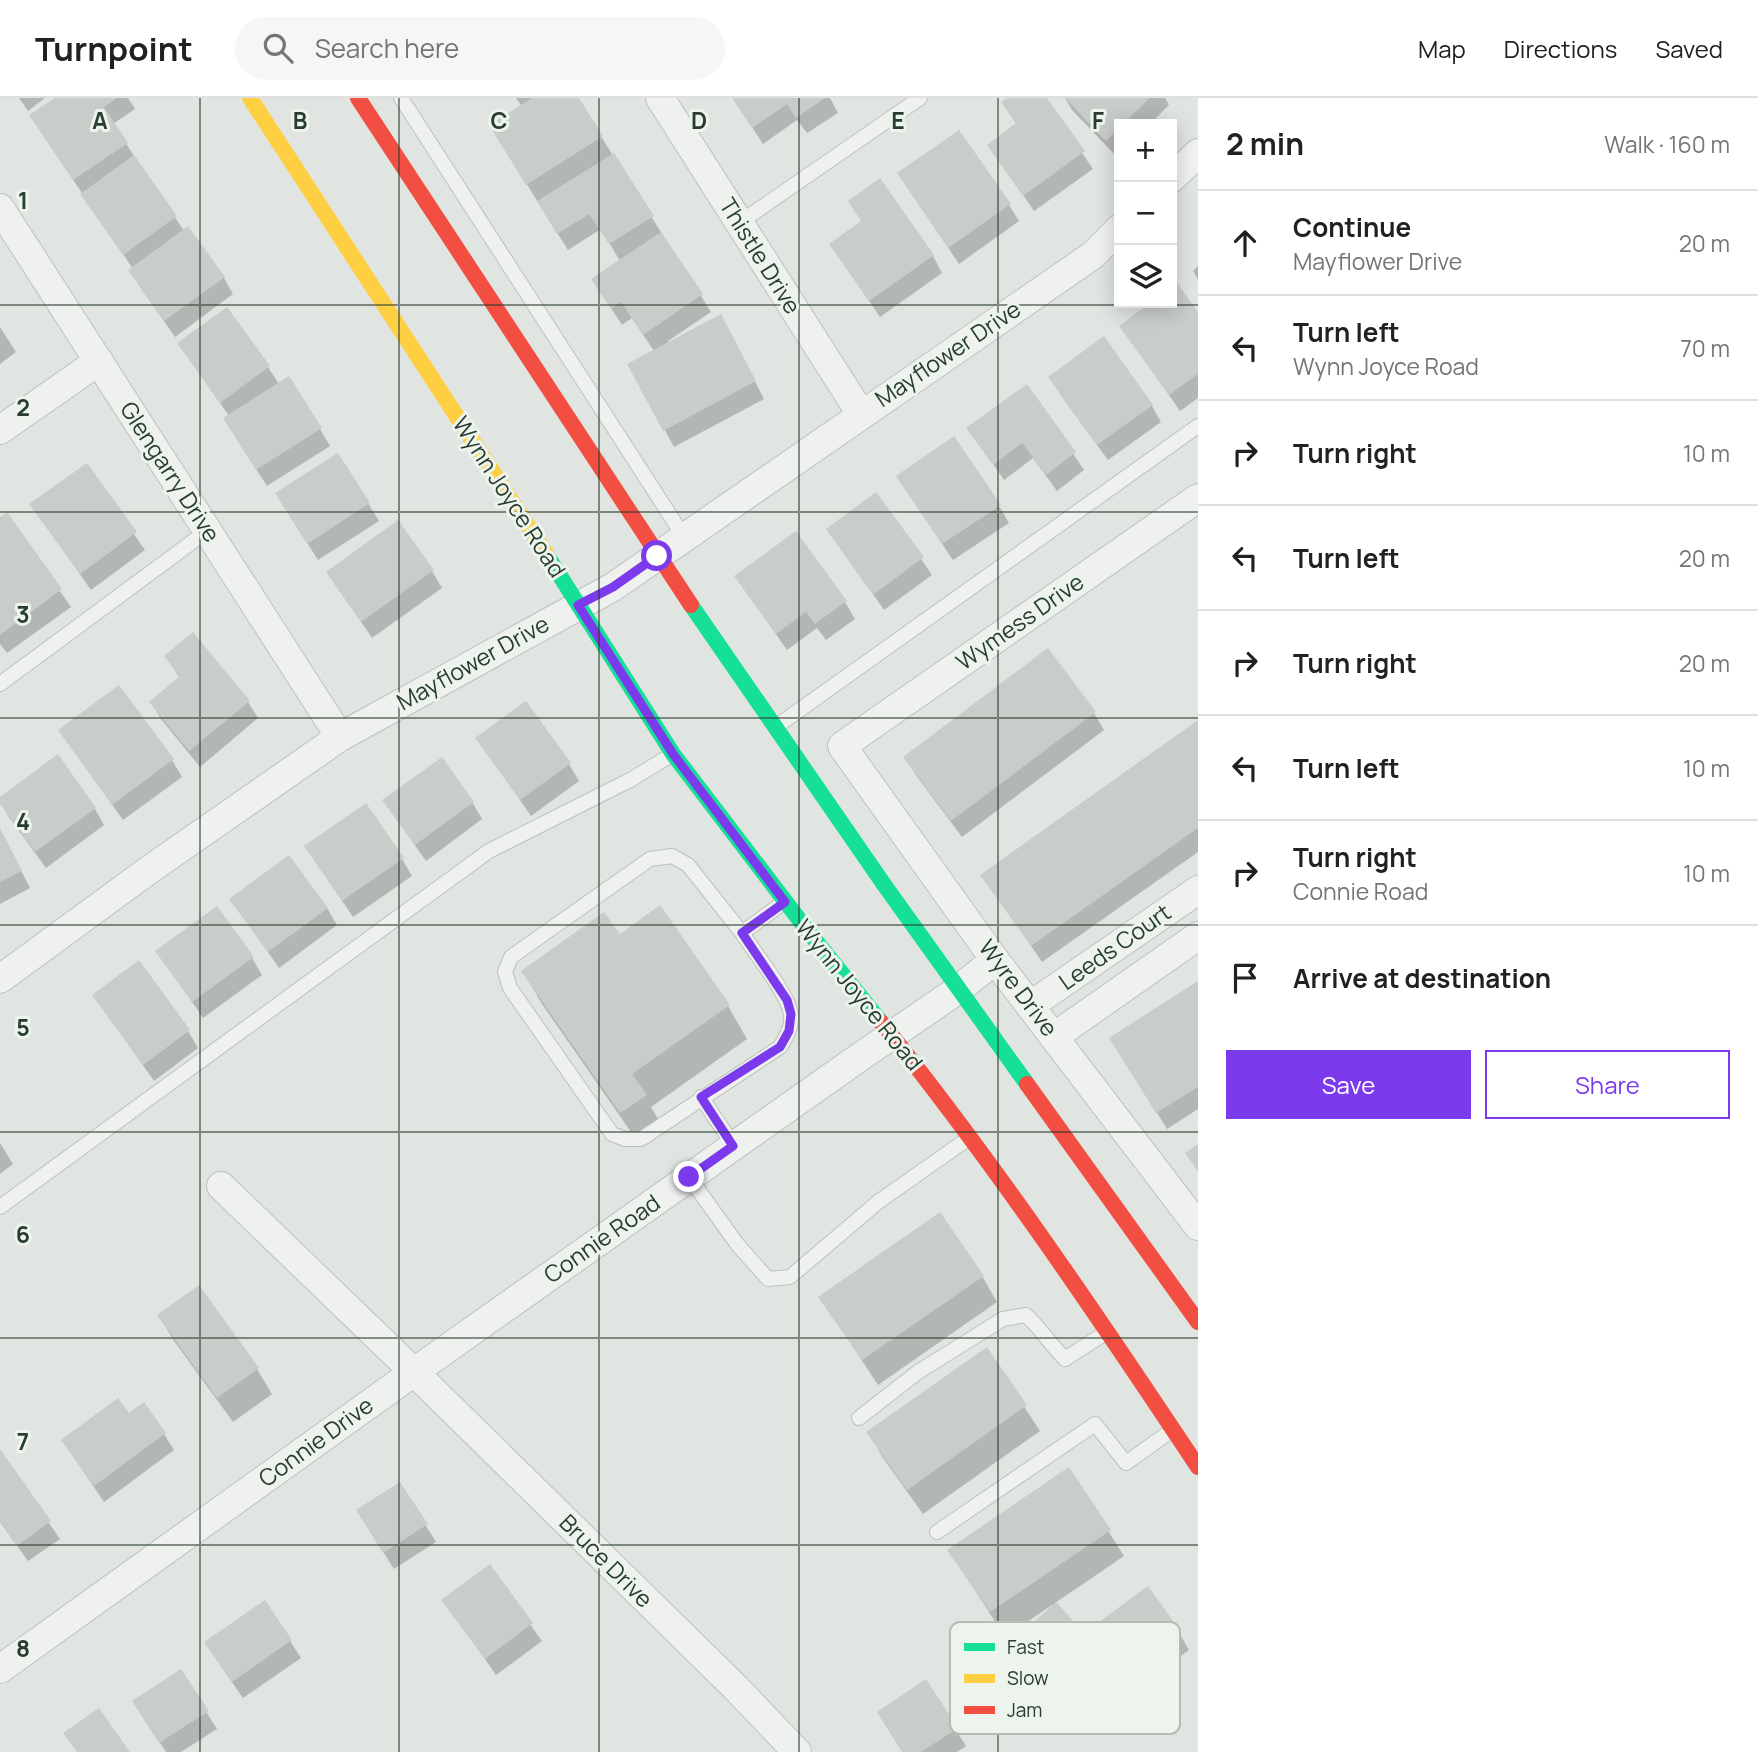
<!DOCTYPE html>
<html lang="en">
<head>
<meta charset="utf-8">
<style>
  body { margin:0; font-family:Manrope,sans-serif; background:#f6f6f6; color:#202124 }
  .controls { position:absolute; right:21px; top:21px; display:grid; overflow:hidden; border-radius:0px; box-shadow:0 4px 18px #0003 }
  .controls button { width:63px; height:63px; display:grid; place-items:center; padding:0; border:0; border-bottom:2px solid #e0e0e0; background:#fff; color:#202124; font:35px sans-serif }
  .stop { position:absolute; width:21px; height:21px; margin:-16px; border:5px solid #7c3aed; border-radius:50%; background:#fff }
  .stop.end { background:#7c3aed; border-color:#fff; box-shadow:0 2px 7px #0008 }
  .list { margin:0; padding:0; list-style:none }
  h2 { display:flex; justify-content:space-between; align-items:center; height:91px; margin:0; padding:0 28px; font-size:30px }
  h2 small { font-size:23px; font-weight:400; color:#757577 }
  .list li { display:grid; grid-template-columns:46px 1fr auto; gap:21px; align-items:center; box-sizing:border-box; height:105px; padding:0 28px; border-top:2px solid #e0e0e0 }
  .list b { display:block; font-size:26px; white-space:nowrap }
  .list p { margin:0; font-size:23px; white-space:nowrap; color:#757577 }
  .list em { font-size:23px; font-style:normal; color:#757577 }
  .actions { display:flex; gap:14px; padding:21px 28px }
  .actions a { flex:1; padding:16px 0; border:2px solid #7c3aed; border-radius:0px; text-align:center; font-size:24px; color:#7c3aed }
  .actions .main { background:#7c3aed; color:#fff }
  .icon { flex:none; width:38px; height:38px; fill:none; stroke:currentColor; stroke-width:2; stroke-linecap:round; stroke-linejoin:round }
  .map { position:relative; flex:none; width:1198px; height:1654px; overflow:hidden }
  header { display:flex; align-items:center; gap:42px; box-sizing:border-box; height:98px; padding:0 35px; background:#fff; border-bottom:2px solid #e0e0e0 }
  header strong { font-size:33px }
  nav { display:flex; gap:38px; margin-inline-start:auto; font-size:24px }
  .search { width:490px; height:63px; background:#f6f6f6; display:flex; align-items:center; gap:18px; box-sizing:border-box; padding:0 24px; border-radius:38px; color:#757577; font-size:26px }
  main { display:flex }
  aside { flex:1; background:#fff }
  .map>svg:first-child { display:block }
  .shadow { fill:#0003 }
  .building { fill:#c8cdc9 }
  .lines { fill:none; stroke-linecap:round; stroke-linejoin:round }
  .lane-casing { stroke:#bcc1bd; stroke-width:16 }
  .street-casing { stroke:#bcc1bd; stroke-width:30 }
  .lane { stroke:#eff1ef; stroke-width:14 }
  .street { stroke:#eff1ef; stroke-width:28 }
  .fast { stroke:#16e098; stroke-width:16 }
  .slow { stroke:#ffcf43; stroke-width:16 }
  .jam { stroke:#f24e42; stroke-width:16 }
  .route { stroke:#7c3aed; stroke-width:9 }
  .grid { fill:none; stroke:#283d2d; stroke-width:2; stroke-opacity:0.55 }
  .labels { text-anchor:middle; stroke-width:6; stroke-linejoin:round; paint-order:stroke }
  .street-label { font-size:23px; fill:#283d2d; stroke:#edf4ee }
  .key { fill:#edf4ee; stroke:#b2bdb4; stroke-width:2 }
  .key-label { font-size:19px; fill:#283d2d }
  .grid-label { font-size:23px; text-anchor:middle; font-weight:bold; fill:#283d2d; stroke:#edf4ee; stroke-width:6; stroke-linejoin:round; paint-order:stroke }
</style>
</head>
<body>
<header>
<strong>Turnpoint</strong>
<div class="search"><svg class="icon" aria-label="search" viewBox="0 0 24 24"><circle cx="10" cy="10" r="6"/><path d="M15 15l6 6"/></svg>Search here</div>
<nav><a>Map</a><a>Directions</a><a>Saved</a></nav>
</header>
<main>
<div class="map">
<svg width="1198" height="1654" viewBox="0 0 1198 1654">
  <rect width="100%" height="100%" fill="#e0e5e1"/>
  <!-- shadow -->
  <g class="shadow">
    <path d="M19 0H45L28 13Z"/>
    <path d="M58 0H128L135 11 113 26 184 133 224 180 233 196 175 239 140 189 130 172 133 171 41 34Z"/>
    <path d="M516 0H577L711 214 668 243 669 246 730 235 764 301 674 349 630 267 654 253 632 220 622 227 593 182 620 163 601 131 568 152 501 45 522 9Z"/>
    <path d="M733 0H830L838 15 807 35 797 22 763 46Z"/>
    <path d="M1010 0H1045L1093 71 1034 113 989 47 1017 27 1003 5Z"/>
    <path d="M1065 0H1165L1169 7 1150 26H1119V56L1117 59 1072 12Z"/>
    <path d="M899 76 1009 107 1019 123 959 166Z"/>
    <path d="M831 147 933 158 942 175 880 219Z"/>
    <path d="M1198 168V182L1193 173Z"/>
    <path d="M1177 187 1198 217V300L1180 313 1121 228 1153 205H1172V191Z"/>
    <path d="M0 229 16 254 0 266Z"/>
    <path d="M179 246 268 269 279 286 320 331 330 348 267 388 235 338 229 318Z"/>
    <path d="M1027 288 1084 372 1057 393 1033 360 1004 382 969 331Z"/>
    <path d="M1060 296 1152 308 1161 324 1108 362Z"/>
    <path d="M338 357 379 423 318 462 287 413Z"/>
    <path d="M86 367 145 452 91 492 32 407Z"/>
    <path d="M908 395 999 408 1009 425 953 462Z"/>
    <path d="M876 396 932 477 884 512 828 431Z"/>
    <path d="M6 417 71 509 7 555 0 546V421Z"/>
    <path d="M432 473 442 490 372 540 328 475Z"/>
    <path d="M736 479 845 504 855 521 826 542 817 530 787 552Z"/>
    <path d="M166 559 248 604 258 620 200 669 161 621 151 604 180 580Z"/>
    <path d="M118 589 172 662 182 679 123 722 60 633Z"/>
    <path d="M1094 615 1104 632 962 739 915 676 906 659Z"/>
    <path d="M1198 624V754L1042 864 983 777Z"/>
    <path d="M478 641 569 666 579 683 531 718Z"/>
    <path d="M0 701 95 711 104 727 46 770 8 718Z"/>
    <path d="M384 703 472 704 482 721 426 763Z"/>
    <path d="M0 731 30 790 0 806Z"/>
    <path d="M306 749 402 761 412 778 353 819Z"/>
    <path d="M231 801 327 810 337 827 279 870Z"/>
    <path d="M619 838 728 908 747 941 651 1009 664 1031 640 1047 542 906 523 873Z"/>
    <path d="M158 854 252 860 262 877 203 920Z"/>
    <path d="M1198 886V1011L1167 1031 1121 957Z"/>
    <path d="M94 897 188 933 198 950 154 983Z"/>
    <path d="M0 1045 13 1066 0 1076Z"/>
    <path d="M982 1178 997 1204 878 1287 821 1200Z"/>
    <path d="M159 1218 257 1271 272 1296 233 1324 174 1243Z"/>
    <path d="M987 1252 1040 1333 923 1416 883 1360 869 1335Z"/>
    <path d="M164 1336 174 1352 104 1404 63 1343Z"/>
    <path d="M0 1354 60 1441 28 1463 0 1424Z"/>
    <path d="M1069 1371 1124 1458 1055 1505 1077 1533 1055 1552 1035 1525 1054 1509 1052 1507 1005 1539 949 1452Z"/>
    <path d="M400 1386 436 1444 394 1471 368 1430Z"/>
    <path d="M489 1469 542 1543 496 1577 444 1503Z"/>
    <path d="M265 1504 301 1560 243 1600 216 1561Z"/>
    <path d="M1101 1524 1179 1535 1189 1552 1144 1585Z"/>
    <path d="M180 1573 217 1631 181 1654H166L144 1620Z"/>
    <path d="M926 1584 966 1648 957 1654H903Z"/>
  </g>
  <!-- building -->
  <g class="building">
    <path d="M55 0H117L104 9 128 45 73 82 29 17Z"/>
    <path d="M532 0H579L603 38 526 87 489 27Z"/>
    <path d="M732 0H825L796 20 787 6 752 30Z"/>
    <path d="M1007 0H1047L1085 53 1023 98 987 47 1016 25 1001 4Z"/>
    <path d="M1065 0H1150L1123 26H1119V30L1106 43Z"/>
    <path d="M959 32 1011 106 948 150 897 75Z"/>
    <path d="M614 55 654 118 609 146 589 116 557 136 537 103Z"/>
    <path d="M134 57 177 118 123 157 80 96Z"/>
    <path d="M880 80 934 157 869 203 829 146 861 123 848 103Z"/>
    <path d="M188 128 225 179 164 223 128 172Z"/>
    <path d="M661 134 703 196 643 237 621 204 611 211 591 181Z"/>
    <path d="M1177 185 1198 214V276L1169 297 1119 228 1150 205H1172V189Z"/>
    <path d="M227 209 270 268 220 305 177 245Z"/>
    <path d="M721 216 756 283 663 333 627 266Z"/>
    <path d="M1104 238 1153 307 1097 347 1048 279Z"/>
    <path d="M289 278 322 330 256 372 223 320Z"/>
    <path d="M1027 286 1076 354 1046 377 1022 345 993 367 966 330Z"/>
    <path d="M954 338 1001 407 942 446 896 378Z"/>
    <path d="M338 355 370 405 307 446 275 395Z"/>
    <path d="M87 365 137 434 80 476 29 406Z"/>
    <path d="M876 394 924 459 873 497 826 431Z"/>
    <path d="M7 414 62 491 0 537V419Z"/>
    <path d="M398 422 434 472 361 524 326 474Z"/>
    <path d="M796 433 847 503 815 526 806 514 776 536 734 478Z"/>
    <path d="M193 534 250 603 189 653 149 604 180 578 164 558Z"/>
    <path d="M1048 550 1096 614 951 723 903 659Z"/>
    <path d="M119 587 174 661 112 707 58 632Z"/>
    <path d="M526 603 571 665 520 702 475 640Z"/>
    <path d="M1198 622V730L1031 848 980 777Z"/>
    <path d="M58 656 96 710 35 754 0 706V699Z"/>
    <path d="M442 659 474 704 415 747 382 702Z"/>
    <path d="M366 705 404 760 342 803 304 748Z"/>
    <path d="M0 730 22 773 0 784Z"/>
    <path d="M289 757 328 810 268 854 229 801Z"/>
    <path d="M660 807 730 907 632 976 647 997 620 1015 521 873 604 814 620 836Z"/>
    <path d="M217 808 254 859 192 904 155 853Z"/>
    <path d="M139 862 190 932 143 967 92 897Z"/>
    <path d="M1198 883V989L1156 1015 1109 940Z"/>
    <path d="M1198 1046V1073L1185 1055Z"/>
    <path d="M940 1114 984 1178 862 1262 818 1199Z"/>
    <path d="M199 1187 259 1270 217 1300 157 1217Z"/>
    <path d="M987 1249 1027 1307 907 1392 866 1334Z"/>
    <path d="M118 1300 129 1315 144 1304 166 1335 94 1388 61 1342Z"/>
    <path d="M0 1351 51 1423 17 1448 0 1423Z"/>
    <path d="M1069 1369 1111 1432 990 1514 947 1452Z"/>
    <path d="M400 1384 428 1426 383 1455 356 1412Z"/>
    <path d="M490 1466 533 1525 485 1561 441 1502Z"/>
    <path d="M1148 1488 1181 1534 1133 1569 1099 1524Z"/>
    <path d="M265 1502 292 1542 232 1584 204 1544Z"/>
    <path d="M1056 1504 1074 1524 1050 1545 1033 1525Z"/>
    <path d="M181 1571 209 1613 159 1645 132 1603Z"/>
    <path d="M926 1581 958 1630 921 1654H902L877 1614Z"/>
    <path d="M99 1610 130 1654H77L63 1635Z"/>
  </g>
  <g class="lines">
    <defs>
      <g id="lane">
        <path d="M401 0 684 439"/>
        <path d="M739 125 920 0"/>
        <path d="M0 586 207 433"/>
        <path d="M777 628 1198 328"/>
        <path d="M742 835 688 767 672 758 650 761 511 859 505 874 510 890 612 1036 625 1041H641L780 949C786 939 792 930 791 918 790 898 754 854 742 835L784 804"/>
        <path d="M701 999 734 1048"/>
        <path d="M689 1079 737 1146 768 1181 790 1179 878 1104 969 1040"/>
        <path d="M0 1109 489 753 632 681 671 657"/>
        <path d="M859 1320 918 1274 1003 1221 1026 1217C1041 1231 1051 1247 1065 1261L1107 1234"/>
        <path d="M937 1434 1095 1326 1126 1365 1171 1333"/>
      </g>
      <g id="street">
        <path d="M660 0 861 316"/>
        <path d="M1172 80 1198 55"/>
        <path d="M0 110 340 639"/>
        <path d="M0 332 99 263"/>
        <path d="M1198 400 842 648 995 862 1198 1128"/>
        <path d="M0 881 149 772 340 639 613 489 1093 157 1119 131"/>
        <path d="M1031 907 1198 792"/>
        <path d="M1055 938 1198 838"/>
        <path d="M221 1088 414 1274 736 1590 797 1654"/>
        <path d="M0 1571 414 1274 857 961 959 891 995 862"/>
      </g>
    </defs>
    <!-- lane casing -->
    <use href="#lane" class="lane-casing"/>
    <!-- street casing -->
    <use href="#street" class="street-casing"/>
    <!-- lane -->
    <use href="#lane" class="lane"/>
    <!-- street -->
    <use href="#street" class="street"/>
    <!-- fast -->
    <g class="fast">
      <path d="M548 459 673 656 811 837 881 924"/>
      <path d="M691 507 885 788 1027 986"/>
    </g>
    <!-- slow -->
    <path class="slow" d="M250 0 548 459"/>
    <!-- jam -->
    <g class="jam">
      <path d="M358 0 691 507"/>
      <path d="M881 924C995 1066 1097 1217 1198 1369"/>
      <path d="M1027 986 1198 1224"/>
    </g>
  </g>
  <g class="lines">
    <!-- route -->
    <path class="route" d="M657 458 613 489 578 507 673 656 785 804 742 835 787 902 791 916 789 933 780 949 701 999 733 1048 689 1079"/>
  </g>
  <!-- grid -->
  <path class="grid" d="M200 0V1654M399 0V1654M599 0V1654M799 0V1654M998 0V1654M0 207H1198M0 414H1198M0 620H1198M0 827H1198M0 1034H1198M0 1240H1198M0 1447H1198"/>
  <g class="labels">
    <!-- street labels -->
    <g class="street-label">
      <text transform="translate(760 158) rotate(58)" y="8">Thistle Drive</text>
      <text transform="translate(948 256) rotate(-34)" y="8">Mayflower Drive</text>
      <text transform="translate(170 374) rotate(57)" y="8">Glengarry Drive</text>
      <text transform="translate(509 399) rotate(57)" y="8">Wynn Joyce Road</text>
      <text transform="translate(1020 524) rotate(-35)" y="8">Wymess Drive</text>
      <text transform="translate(473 565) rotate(-29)" y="8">Mayflower Drive</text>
      <text transform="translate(1115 849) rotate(-35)" y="8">Leeds Court</text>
      <text transform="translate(1018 890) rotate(53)" y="8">Wyre Drive</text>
      <text transform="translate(859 897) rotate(51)" y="8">Wynn Joyce Road</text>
      <text transform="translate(602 1141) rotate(-35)" y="8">Connie Road</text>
      <text transform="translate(316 1344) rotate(-36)" y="8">Connie Drive</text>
      <text transform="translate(606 1463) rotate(45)" y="8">Bruce Drive</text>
    </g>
  </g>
  <!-- legend -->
  <rect x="950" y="1524" width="230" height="112" rx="10" class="key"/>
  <rect x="964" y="1545" width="31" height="8" fill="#16e098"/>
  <rect x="964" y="1576" width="31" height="9" fill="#ffcf43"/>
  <rect x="964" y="1608" width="31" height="8" fill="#f24e42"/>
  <g class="key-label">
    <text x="1007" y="1556">Fast</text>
    <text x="1007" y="1587">Slow</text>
    <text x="1007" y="1619">Jam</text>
  </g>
  <g class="grid-label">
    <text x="100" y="31">A</text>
    <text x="300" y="31">B</text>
    <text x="499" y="31">C</text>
    <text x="699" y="31">D</text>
    <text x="898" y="31">E</text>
    <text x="1098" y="31">F</text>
    <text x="23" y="111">1</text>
    <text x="23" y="318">2</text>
    <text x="23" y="525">3</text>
    <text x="23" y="732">4</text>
    <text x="23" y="938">5</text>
    <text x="23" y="1145">6</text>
    <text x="23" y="1352">7</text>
    <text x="23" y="1559">8</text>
  </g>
</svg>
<div class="controls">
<button>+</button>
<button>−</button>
<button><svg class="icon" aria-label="layers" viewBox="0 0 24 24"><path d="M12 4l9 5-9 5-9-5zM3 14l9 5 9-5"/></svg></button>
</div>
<div class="stop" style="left:657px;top:458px"></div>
<div class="stop end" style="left:689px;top:1079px"></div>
</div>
<aside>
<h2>2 min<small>Walk · 160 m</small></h2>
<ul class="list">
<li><svg class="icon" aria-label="ahead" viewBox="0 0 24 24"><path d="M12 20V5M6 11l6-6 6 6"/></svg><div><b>Continue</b><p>Mayflower Drive</p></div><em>20 m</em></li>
<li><svg class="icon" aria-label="left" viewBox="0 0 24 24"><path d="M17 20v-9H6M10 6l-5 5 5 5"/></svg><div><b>Turn left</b><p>Wynn Joyce Road</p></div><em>70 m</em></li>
<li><svg class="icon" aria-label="right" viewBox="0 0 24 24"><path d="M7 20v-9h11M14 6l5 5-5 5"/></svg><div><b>Turn right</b></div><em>10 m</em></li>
<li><svg class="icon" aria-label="left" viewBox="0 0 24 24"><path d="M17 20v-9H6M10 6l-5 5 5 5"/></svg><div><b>Turn left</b></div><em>20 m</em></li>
<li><svg class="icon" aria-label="right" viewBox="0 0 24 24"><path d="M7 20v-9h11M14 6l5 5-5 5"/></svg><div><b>Turn right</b></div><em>20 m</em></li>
<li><svg class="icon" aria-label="left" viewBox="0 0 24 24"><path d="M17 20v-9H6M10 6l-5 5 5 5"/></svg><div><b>Turn left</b></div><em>10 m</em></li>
<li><svg class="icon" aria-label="right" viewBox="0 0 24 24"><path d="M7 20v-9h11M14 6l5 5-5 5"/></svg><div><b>Turn right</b><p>Connie Road</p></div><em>10 m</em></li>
<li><svg class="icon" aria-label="arrive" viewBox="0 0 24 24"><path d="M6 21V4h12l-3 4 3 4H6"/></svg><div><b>Arrive at destination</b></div></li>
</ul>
<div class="actions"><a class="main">Save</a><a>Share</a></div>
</aside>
</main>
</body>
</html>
